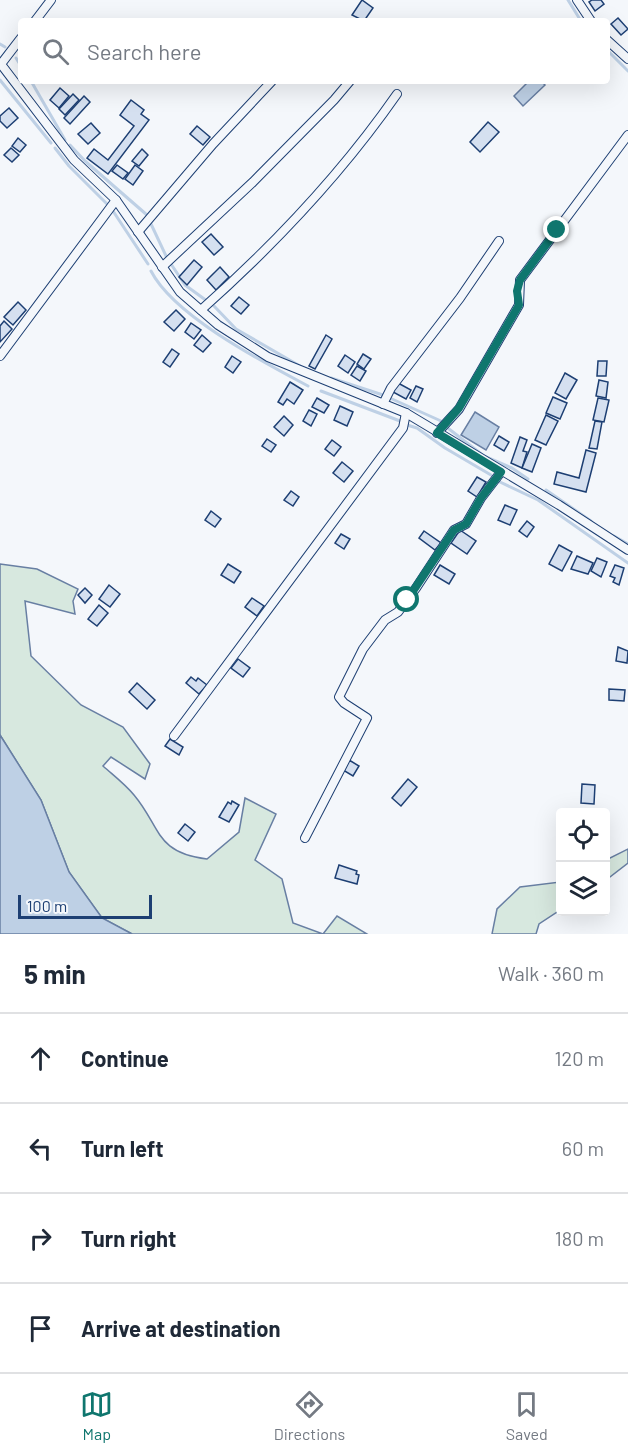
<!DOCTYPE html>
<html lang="en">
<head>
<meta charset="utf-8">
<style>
  body { margin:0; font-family:Barlow,sans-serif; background:#f6f6f7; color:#1f2937 }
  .controls { position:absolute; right:18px; bottom:18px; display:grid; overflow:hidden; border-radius:6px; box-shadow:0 6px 24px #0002 }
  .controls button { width:54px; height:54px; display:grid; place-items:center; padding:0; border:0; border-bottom:2px solid #e0e1e3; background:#fff; color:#1f2937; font:30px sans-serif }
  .scale { position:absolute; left:18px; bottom:15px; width:134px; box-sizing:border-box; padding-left:6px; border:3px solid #1d3f73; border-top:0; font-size:16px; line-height:21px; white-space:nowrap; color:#1d3f73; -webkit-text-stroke:4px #f4f7fb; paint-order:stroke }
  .stop { position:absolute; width:18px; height:18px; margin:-14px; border:4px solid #0f766e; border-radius:50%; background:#fff }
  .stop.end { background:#0f766e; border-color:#fff; box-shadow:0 2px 6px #0008 }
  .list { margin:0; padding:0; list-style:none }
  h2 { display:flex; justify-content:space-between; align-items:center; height:78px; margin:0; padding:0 24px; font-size:26px }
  h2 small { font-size:20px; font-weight:400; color:#747a83 }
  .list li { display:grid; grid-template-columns:39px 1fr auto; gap:18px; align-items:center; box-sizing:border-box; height:90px; padding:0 24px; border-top:2px solid #e0e1e3 }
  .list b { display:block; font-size:22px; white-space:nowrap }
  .list em { font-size:20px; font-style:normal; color:#747a83 }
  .icon { flex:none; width:33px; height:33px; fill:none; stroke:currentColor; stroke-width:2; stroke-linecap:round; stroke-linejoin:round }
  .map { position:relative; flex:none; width:628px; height:934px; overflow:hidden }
  .search { position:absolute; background:#fff; box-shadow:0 6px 24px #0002; left:18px; right:18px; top:18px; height:66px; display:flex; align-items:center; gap:15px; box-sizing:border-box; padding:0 21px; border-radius:6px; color:#747a83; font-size:22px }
  .sheet { height:438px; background:#fff }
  nav { display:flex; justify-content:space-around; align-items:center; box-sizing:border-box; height:84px; border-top:2px solid #e0e1e3; background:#fff; font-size:16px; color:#747a83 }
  nav a { display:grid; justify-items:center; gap:3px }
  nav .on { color:#0f766e }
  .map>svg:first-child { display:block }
  .green { fill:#d7e8df; stroke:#687fa3; stroke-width:1.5 }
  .water { fill:#bed0e5; stroke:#687fa3; stroke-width:1.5 }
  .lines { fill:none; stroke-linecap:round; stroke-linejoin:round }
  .stream { stroke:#bed0e5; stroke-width:3 }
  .building { fill:#d5e0f0; stroke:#1d3f73; stroke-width:1.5 }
  .minor-casing { stroke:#1d3f73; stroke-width:10 }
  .minor { stroke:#f4f7fb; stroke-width:8 }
  .route { stroke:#0f766e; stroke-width:8 }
</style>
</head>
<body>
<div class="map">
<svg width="628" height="934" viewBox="0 0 628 934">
  <rect width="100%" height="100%" fill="#f4f7fb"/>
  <!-- green -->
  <g class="green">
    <path d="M0 564 37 569 78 589 73 601 75 614 25 601 31 656 81 705 123 727 150 764 145 779 111 757 103 766C113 775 125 784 134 795 161 827 155 853 207 859L239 832 245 798 276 814 255 860 282 879 293 923 323 934 337 916 367 934H132L102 918 69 872 41 800 0 735Z"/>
    <path d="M628 849V863L606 880V860Z"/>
    <path d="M560 882V910L539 924 536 934H492L497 909 520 887Z"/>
  </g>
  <!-- water -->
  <g class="water">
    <path d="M529 81H541L545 85 523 106 514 96Z"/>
    <path d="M475 412 499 427 486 450 461 435Z"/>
    <path d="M0 735 41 800 69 872 102 918 132 934H0Z"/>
  </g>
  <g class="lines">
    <!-- stream -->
    <g class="stream">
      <path d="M568 0 581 21"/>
      <path d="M0 44 5 47"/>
      <path d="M607 50 628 71"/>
      <path d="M16 58 21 66"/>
      <path d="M0 80 51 143"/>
      <path d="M31 81 65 140"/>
      <path d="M70 145 85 161 147 215"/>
      <path d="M55 148 69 166 107 204"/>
      <path d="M113 211 148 264"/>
      <path d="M151 224 167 258"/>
      <path d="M171 264 185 285 207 301"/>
      <path d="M151 271C174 316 263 362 308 386"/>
      <path d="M214 306 236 329 300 366"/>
      <path d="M331 378 383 395"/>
      <path d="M321 391 400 421"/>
      <path d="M392 399 441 421"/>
      <path d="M407 425 417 428 445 448 491 475"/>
      <path d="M449 429 484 456 512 468 528 479"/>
      <path d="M500 482 538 500 628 563"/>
      <path d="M546 490 591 521"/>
      <path d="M614 536 628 544"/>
    </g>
  </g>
  <!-- building -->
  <g class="building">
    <path d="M362 0 373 8 364 21 352 15Z"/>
    <path d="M592 0H601L604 4 595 11 589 2Z"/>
    <path d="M618 18 628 29 621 35 611 24Z"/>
    <path d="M60 88 69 96 59 108 50 100Z"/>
    <path d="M73 94 79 100 65 115 59 109Z"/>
    <path d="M84 96 90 102 70 124 64 118Z"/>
    <path d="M131 100 144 110 141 114 149 120 108 174 87 158 94 149 108 160 134 126 120 115Z"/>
    <path d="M9 108 18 118 7 128 0 121V116Z"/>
    <path d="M488 122 499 132 480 152 470 142Z"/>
    <path d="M91 123 100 133 88 144 78 134Z"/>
    <path d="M197 126 210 137 203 145 190 134Z"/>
    <path d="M18 138 26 145 20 152 12 146Z"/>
    <path d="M11 148 19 155 12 162 4 155Z"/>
    <path d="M142 149 148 155 139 166 132 161Z"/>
    <path d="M117 165 128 173 123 179 112 171Z"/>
    <path d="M135 165 143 171 133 185 125 179Z"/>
    <path d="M211 234 223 247 214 255 202 242Z"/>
    <path d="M194 260 202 267 187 285 179 277Z"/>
    <path d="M220 267 229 277 216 290 207 280Z"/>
    <path d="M239 297 249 305 241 314 231 306Z"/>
    <path d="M18 302 26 310 13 325 4 317Z"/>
    <path d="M176 310 185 319 174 331 164 322Z"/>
    <path d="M4 321 12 329 0 342V326Z"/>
    <path d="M191 323 201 330 194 339 185 332Z"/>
    <path d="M202 335 211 343 203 352 194 345Z"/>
    <path d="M326 335 332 339 315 369 309 366Z"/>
    <path d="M172 349 179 354 170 367 163 362Z"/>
    <path d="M363 354 371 359 364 369 357 364Z"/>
    <path d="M345 355 355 362 348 373 338 366Z"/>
    <path d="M232 356 241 362 233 373 225 367Z"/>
    <path d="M598 361H607L606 376H597Z"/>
    <path d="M357 366 366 371 360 381 351 375Z"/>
    <path d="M565 373 577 380 566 399 555 393Z"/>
    <path d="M599 380 608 382 606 398 596 396Z"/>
    <path d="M290 382 303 390 294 404 287 399 283 405 278 402Z"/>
    <path d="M398 383 411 390 406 399 393 392Z"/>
    <path d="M416 386 423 389 417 402 410 398Z"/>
    <path d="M553 397 567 403 560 419 546 413Z"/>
    <path d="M317 398 329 405 324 413 312 407Z"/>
    <path d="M598 398 609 400 604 422 593 420Z"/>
    <path d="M340 406 353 412 347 426 334 420Z"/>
    <path d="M309 410 317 414 311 426 303 421Z"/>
    <path d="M546 415 558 421 546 445 535 440Z"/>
    <path d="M284 416 293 425 284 436 274 427Z"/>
    <path d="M595 421 602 422 597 449 589 448Z"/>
    <path d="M499 436 509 442 504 451 494 445Z"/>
    <path d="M520 437 527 440 523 451 527 452 522 468 511 463Z"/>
    <path d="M267 439 276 445 271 452 262 446Z"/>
    <path d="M332 440 341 447 334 456 325 449Z"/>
    <path d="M532 444 541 448 532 472 522 468Z"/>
    <path d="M586 450 596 453 586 492 554 484 557 472 579 478Z"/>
    <path d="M342 462 353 471 344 482 333 473Z"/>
    <path d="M477 477 486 482 477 497 468 491Z"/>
    <path d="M291 491 299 497 293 506 284 500Z"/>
    <path d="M505 505 517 510 510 525 498 520Z"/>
    <path d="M211 511 221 519 215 527 205 520Z"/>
    <path d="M527 521 534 527 527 537 519 531Z"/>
    <path d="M460 530 476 541 467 554 451 543Z"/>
    <path d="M424 531 441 543 435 550 419 538Z"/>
    <path d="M341 534 350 539 344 549 335 543Z"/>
    <path d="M559 545 572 552 562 571 549 564Z"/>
    <path d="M577 556 593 563 588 574 571 569Z"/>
    <path d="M597 558 607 562 601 577 591 571Z"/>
    <path d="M228 564 241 572 234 583 221 575Z"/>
    <path d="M440 565 455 574 449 584 434 575Z"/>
    <path d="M615 565 624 568 619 585 613 582 615 578 610 576Z"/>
    <path d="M109 585 120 594 110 607 99 599Z"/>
    <path d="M85 588 92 595 85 603 78 595Z"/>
    <path d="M252 598 264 606 257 616 245 607Z"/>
    <path d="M99 605 108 613 97 626 88 619Z"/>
    <path d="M618 647 628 651 627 663 616 661Z"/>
    <path d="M238 659 250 668 243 677 231 668Z"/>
    <path d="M191 677 196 681 198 678 207 685 199 694 186 683Z"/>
    <path d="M137 683 155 700 147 709 129 692Z"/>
    <path d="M609 689 625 690 624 701 609 700Z"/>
    <path d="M170 739 183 747 179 755 165 746Z"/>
    <path d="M349 760 359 766 353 776 343 770Z"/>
    <path d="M408 779 417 787 401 806 392 798Z"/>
    <path d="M582 784 595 785 594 804 581 803Z"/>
    <path d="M232 801 239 805 229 822 219 817 228 802 231 804Z"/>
    <path d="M185 824 195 832 188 841 178 833Z"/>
    <path d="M339 865 357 871 356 874 359 875 357 884 335 878Z"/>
  </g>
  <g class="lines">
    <defs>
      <g id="minor">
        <path d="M577 0 591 21"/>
        <path d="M35 21 51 0"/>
        <path d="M607 40 628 59"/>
        <path d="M0 63 74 160 116 200 180 292 218 325 268 357 406 413 559 505 628 550"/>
        <path d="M1 64 21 38"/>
        <path d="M138 232 213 144 272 81"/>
        <path d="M162 267 253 182 334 100 350 81"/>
        <path d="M201 310C273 246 342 173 397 94"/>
        <path d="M0 356 116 200"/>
        <path d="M383 404 391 388 460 298 499 241"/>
        <path d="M437 433 459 409 519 305 520 280 628 135"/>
        <path d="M174 736 403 428 406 413"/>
        <path d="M305 838 367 718 344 703 339 697 363 649 385 620 398 612 416 588 454 530 466 524 481 498 501 472"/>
      </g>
    </defs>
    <!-- minor casing -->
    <use href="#minor" class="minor-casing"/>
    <!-- minor -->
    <use href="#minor" class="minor"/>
  </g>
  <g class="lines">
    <!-- route -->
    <path class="route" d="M407 600 454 530 466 524 481 498 501 472 437 433 459 408 519 305 517 291 520 280 557 230"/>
  </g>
</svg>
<div class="controls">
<button><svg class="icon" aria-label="locate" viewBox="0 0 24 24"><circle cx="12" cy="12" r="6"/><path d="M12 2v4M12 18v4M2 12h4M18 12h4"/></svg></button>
<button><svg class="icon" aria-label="layers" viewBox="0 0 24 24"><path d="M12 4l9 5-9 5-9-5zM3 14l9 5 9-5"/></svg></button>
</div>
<div class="scale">100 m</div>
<div class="stop" style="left:407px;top:600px"></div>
<div class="stop end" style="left:557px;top:230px"></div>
<div class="search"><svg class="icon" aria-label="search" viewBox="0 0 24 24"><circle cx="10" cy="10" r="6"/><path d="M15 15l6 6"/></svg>Search here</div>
</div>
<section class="sheet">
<h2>5 min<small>Walk · 360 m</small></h2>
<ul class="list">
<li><svg class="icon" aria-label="ahead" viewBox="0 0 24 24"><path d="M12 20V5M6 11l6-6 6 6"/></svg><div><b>Continue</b></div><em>120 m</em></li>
<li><svg class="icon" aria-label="left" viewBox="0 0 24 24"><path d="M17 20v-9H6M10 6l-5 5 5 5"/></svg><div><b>Turn left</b></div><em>60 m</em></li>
<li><svg class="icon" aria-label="right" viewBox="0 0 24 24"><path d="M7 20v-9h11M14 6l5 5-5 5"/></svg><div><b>Turn right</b></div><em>180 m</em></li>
<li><svg class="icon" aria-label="arrive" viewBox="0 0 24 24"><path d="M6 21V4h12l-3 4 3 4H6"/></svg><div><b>Arrive at destination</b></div></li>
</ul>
</section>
<nav>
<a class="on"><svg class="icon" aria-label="map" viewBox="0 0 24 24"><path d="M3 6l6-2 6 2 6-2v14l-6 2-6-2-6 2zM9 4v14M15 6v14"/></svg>Map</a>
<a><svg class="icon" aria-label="directions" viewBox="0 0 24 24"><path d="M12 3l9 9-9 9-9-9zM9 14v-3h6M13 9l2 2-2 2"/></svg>Directions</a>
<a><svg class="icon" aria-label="saved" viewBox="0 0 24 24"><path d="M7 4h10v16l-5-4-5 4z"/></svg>Saved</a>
</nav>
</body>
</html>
